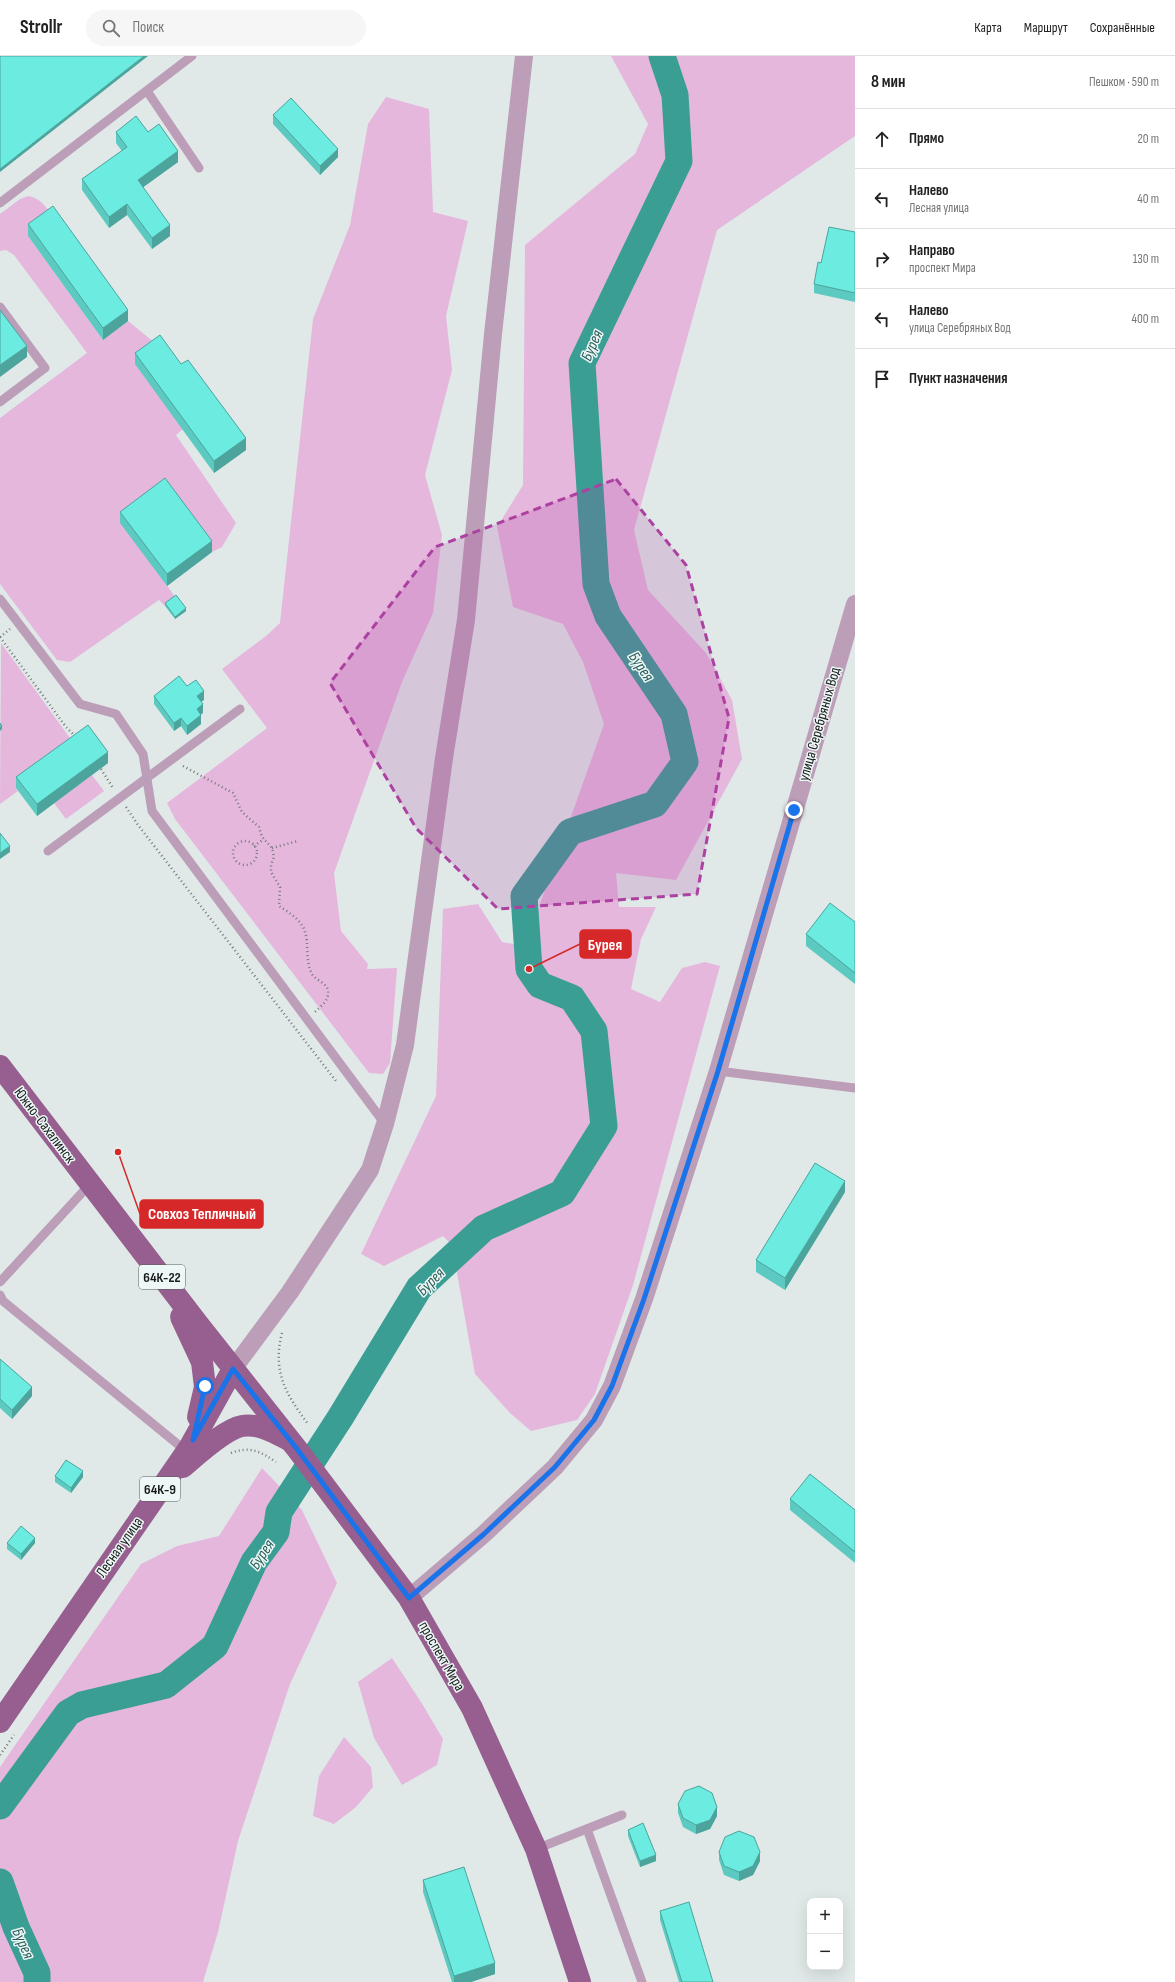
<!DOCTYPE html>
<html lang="ru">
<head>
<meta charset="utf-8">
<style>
  body { margin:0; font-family:"Sofia Sans Condensed",sans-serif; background:#f6f6f6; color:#222 }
  .controls { position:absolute; right:12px; bottom:12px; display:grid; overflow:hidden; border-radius:8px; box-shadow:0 4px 16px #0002 }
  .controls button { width:36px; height:36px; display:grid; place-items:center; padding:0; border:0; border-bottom:1px solid #e0e0e0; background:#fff; color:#222; font:20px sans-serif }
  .stop { position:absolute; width:12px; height:12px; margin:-9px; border:3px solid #1a73e8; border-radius:50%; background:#fff }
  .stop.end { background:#1a73e8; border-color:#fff; box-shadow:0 1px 4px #0008 }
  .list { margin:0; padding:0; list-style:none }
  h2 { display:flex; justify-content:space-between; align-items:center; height:52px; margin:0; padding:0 16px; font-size:17px }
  h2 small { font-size:13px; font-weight:400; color:#767676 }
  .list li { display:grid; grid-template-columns:26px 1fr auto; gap:12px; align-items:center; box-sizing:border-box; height:60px; padding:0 16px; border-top:1px solid #e0e0e0 }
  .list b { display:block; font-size:15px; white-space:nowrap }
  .list p { margin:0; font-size:13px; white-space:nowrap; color:#767676 }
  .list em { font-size:13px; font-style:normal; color:#767676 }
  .icon { flex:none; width:22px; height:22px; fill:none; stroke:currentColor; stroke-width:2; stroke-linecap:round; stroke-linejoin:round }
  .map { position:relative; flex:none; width:855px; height:1926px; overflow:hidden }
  header { display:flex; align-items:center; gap:24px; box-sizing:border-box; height:56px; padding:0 20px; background:#fff; border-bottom:1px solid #e0e0e0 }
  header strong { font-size:19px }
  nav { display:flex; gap:22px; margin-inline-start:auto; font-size:14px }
  .search { width:280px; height:36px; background:#f6f6f6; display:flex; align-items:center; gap:10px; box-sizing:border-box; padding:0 14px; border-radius:22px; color:#767676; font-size:15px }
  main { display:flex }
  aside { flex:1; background:#fff }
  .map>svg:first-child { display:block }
  .green { fill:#e5b7dd }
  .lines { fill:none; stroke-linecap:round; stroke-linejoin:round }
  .river { stroke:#3b9e95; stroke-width:27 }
  .path { stroke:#747a79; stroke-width:2.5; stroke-dasharray:1 3; stroke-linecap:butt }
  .lane { stroke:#bd9eb8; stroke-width:9 }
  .street { stroke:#bd9eb8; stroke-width:18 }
  .primary { stroke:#975f8f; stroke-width:22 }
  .wall { fill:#5dcac1 }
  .shaded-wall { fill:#4ca49d }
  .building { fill:#6cebe0; stroke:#4ca49d }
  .route { stroke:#1a73e8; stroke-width:5 }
  .marked { fill:#ac41a1; fill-opacity:0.2; stroke:#ac41a1; stroke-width:3; stroke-dasharray:8 5; stroke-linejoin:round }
  .labels { text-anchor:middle; stroke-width:3; stroke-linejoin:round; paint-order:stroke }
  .shield { fill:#edf7f5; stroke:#585d5c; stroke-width:1 }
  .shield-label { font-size:14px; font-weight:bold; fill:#181b1b }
  .street-label { font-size:15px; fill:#181b1b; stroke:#edf7f5 }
  .water-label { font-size:16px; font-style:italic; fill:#295f5a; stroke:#edf7f5 }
  .leader { fill:none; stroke:#d62828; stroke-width:1.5 }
  .callout-dot { fill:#d62828; stroke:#edf7f5; stroke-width:1.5 }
  .callout { fill:#d62828; stroke:#d62828; stroke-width:1.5 }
  .callout-label { font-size:16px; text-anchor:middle; font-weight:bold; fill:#fff }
</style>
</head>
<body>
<header>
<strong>Strollr</strong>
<div class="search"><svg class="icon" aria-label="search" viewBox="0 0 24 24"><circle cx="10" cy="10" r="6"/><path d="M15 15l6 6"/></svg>Поиск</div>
<nav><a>Карта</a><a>Маршрут</a><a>Сохранённые</a></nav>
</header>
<main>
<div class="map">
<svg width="855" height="1926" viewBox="0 0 855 1926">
  <rect width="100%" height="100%" fill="#e0e9e8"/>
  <!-- green -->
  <g class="green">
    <path d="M611 0H855V80L717 174 634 474 648 534 706 597 732 644 742 703 676 824 616 817 619 851H656L641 883 631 933 660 946 682 912 705 906 720 910 633 1229 595 1338 577 1364 531 1375 510 1357 475 1318 452 1189 443 1180 384 1210 361 1198 436 1040 443 853 478 848 502 886 525 890 604 668 583 606 563 568 513 551 497 471 523 429 525 189 635 98 648 68Z"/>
    <path d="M386 41 429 53 433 156 468 165 446 260 452 314 425 419 442 479 433 557 402 626 334 817 341 875 368 908 367 913 397 912 390 1007 383 1018 369 1017 175 763 167 747 267 672 222 613 266 580 280 567 313 263 350 169 368 68Z"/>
    <path d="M28 140C41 142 46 151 53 161L28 180 103 284 128 265 160 291 183 373 176 379 236 467 222 491 212 496 121 467 176 542 165 550 159 544 70 606 57 604 0 528V362L87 297 14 199 6 194 0 195V158L20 143Z"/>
    <path d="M1 587 75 689 16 733 18 735 0 748Z"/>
    <path d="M92 719 104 735 66 763 54 747Z"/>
    <path d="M262 1412 302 1454 337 1527 290 1628 238 1785 218 1876 203 1926H0V1711L141 1508 177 1490 219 1480Z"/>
    <path d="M392 1602 421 1646 443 1683 437 1709 402 1729 374 1682 358 1626Z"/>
    <path d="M344 1681 371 1711 373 1731 356 1751 334 1768 313 1760 319 1720Z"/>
  </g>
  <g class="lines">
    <!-- river -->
    <g class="river">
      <path d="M0 1750 68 1657 82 1649 166 1629 215 1590 254 1506 276 1476 279 1456 340 1362 419 1232 484 1172 562 1137 604 1070 594 975 572 942 540 929 529 913 524 840 570 776 655 748 685 706 674 658 608 560 596 528 582 307 679 105 675 39 662 0"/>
      <path d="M0 1826 16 1871 37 1917V1926"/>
    </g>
    <!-- path -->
    <g class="path">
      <path d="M0 581 66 671 76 681"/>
      <path d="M0 581 10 573"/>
      <path d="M183 710 233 737 242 756 259 771 262 781 272 792 274 801 271 809V816L280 831 279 850C288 856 302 864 305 876 309 887 305 905 312 918 317 926 330 927 328 939 327 946 320 951 315 956"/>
      <path d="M101 713 113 732"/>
      <path d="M126 751 138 769 336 1025"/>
      <circle cx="245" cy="797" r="12"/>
      <path d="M254 790 264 783"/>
      <path d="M272 792 298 785"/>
      <path d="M282 1277C272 1316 286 1338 308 1368"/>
      <path d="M231 1397C249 1390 260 1395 276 1406"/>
      <path d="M0 1699 14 1679"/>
    </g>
    <!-- lane -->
    <g class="lane">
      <path d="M147 35 199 112"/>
      <path d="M0 147 192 0"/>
      <path d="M0 251 45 312 0 346"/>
      <path d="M0 543 80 648 116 658 143 698 152 755 385 1068"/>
      <path d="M48 795 240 653"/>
      <path d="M718 1015 855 1032"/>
      <path d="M0 1226 90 1128"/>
      <path d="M0 1239 3 1245 186 1395"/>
      <path d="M587 1773 642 1926"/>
      <path d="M536 1793 622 1759"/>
    </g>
    <!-- street -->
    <g class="street">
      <path d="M233 1313 290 1236 370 1114 385 1068 405 989 444 702 466 564 493 278 524 0"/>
      <path d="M409 1542 484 1478 555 1411 594 1364 612 1330 644 1243 718 1015 855 548"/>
    </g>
    <!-- primary -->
    <g class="primary">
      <path d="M0 1010 198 1268 297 1393 409 1542 472 1652 536 1793 580 1926"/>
      <path d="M181 1261 202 1306 205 1331 198 1361"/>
      <path d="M183 1411C197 1399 225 1373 242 1370 258 1367 274 1376 287 1383"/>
      <path d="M0 1666 189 1392 233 1313"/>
    </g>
  </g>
  <!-- wall -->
  <g class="wall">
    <path d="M273 59 338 101 320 119 273 68Z"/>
    <path d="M116 76H148L178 106 143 131 170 180 152 193 127 159 109 172 82 134V123L122 95 116 87Z"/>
    <path d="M28 168 128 265 103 284 28 180Z"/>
    <path d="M855 176V246L814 237V228L821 207Z"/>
    <path d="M135 297 181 308 246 394 214 417 135 308Z"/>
    <path d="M120 456 212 496 167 530 120 467Z"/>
    <path d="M165 547 186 555 175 563 165 550Z"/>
    <path d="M187 630 204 644 201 645 203 657 201 658V668L187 679 181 670 174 675 154 648V640Z"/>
    <path d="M108 707 37 760 16 732V721Z"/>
    <path d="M855 866V928L806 890V878Z"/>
    <path d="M845 1136 785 1234 756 1216V1204Z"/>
    <path d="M0 1303 32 1340 12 1363 0 1352Z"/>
    <path d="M55 1420 83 1421 71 1437 55 1426Z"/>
    <path d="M790 1443 855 1454V1507L790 1454Z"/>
    <path d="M7 1487H35L21 1504 7 1493Z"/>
    <path d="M678 1748 717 1760 710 1773 696 1778 683 1771 678 1757Z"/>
    <path d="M628 1774 656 1805 640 1811 628 1780Z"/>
    <path d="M719 1796 760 1805 753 1819 739 1825 724 1819 719 1804Z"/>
    <path d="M423 1824 495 1918 471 1926H452L423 1836Z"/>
    <path d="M660 1855 713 1926H679L660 1864Z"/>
  </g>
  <!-- shaded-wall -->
  <g class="shaded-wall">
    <path d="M144 0H148L0 116V113Z"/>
    <path d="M338 93V101L320 119V110Z"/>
    <path d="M178 95V106L138 135V124Z"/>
    <path d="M127 148V159L109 172V161Z"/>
    <path d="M170 169V180L152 193V182Z"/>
    <path d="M128 254V265L103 284V272Z"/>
    <path d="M27 290V301L0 321V309Z"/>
    <path d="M246 382V394L214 417V405Z"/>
    <path d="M212 485V496L167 530V518Z"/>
    <path d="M186 552V555L175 563V561Z"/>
    <path d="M204 635V644L197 648V640Z"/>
    <path d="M203 648V657L197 661V653Z"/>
    <path d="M201 659V668L187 679V670Z"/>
    <path d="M181 662V670L174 675V667Z"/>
    <path d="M2 670V673L0 675V672Z"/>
    <path d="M108 696V707L37 760V748Z"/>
    <path d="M10 790V796L0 803V797Z"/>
    <path d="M845 1125V1136L785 1234V1222Z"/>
    <path d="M32 1331V1340L12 1363V1354Z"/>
    <path d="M83 1415V1421L71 1437V1432Z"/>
    <path d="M35 1482V1487L21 1504V1498Z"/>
    <path d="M717 1751V1760L710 1773 696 1778V1769Z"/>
    <path d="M760 1796V1805L753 1819 739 1825V1816Z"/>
    <path d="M656 1799V1805L640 1811V1805Z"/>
    <path d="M495 1907V1918L471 1926H454V1920Z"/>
  </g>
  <!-- building -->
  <g class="building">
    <path d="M0 0H144L0 113Z"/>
    <path d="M291 42 338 93 320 110 273 59Z"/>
    <path d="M136 60 148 76 159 68 178 95 138 124 170 169 152 182 127 148 109 161 82 123 127 91 116 76Z"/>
    <path d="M53 150 128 254 103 272 28 168Z"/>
    <path d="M829 171 855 176V237L814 228 818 206 821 207Z"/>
    <path d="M0 254 27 290 0 309Z"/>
    <path d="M160 279 181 308 188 304 246 382 214 405 135 297Z"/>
    <path d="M165 422 212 485 167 518 120 456Z"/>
    <path d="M176 539 186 552 175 561 165 547Z"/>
    <path d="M179 620 187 630 196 624 204 635 197 640 203 648 197 653 201 659 187 670 181 662 174 667 154 640Z"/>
    <path d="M0 667 2 670 0 672Z"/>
    <path d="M88 669 108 696 37 748 16 721Z"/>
    <path d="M0 777 10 790 0 797Z"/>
    <path d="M830 847 855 866V917L806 878Z"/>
    <path d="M815 1107 845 1125 785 1222 756 1204Z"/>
    <path d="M0 1303 32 1331 12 1354 0 1343Z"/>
    <path d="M66 1404 83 1415 71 1432 55 1420Z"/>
    <path d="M810 1418 855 1454V1496L790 1443Z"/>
    <path d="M21 1470 35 1482 21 1498 7 1487Z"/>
    <path d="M699 1730 712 1737 717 1751 710 1764 696 1769 683 1762 678 1748 685 1735Z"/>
    <path d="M643 1767 656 1799 640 1805 628 1774Z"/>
    <path d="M739 1775 754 1781 760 1796 753 1810 739 1816 724 1810 719 1796 725 1781Z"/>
    <path d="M464 1811 495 1907 454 1920 423 1824Z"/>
    <path d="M689 1846 713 1926H682L660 1855Z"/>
  </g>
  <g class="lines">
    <!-- route -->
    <path class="route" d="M205 1330 193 1384 233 1313 297 1393 409 1542 484 1478 555 1411 594 1364 612 1330 644 1243 718 1015 794 754"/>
  </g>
  <!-- marked area -->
  <path class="marked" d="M616 423 686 509 729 662 697 838 498 853 416 772 330 627 435 491Z"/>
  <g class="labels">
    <!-- shield labels -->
    <g class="shield">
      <rect x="139" y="1209" width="46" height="24" rx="3"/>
      <rect x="140" y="1421" width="40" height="24" rx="3"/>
    </g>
    <g class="shield-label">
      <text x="162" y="1226">64К-22</text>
      <text x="160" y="1438">64К-9</text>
    </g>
    <!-- street labels -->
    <g class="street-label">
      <text transform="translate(819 668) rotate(-74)" y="5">улица Серебряных Вод</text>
      <text transform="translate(45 1069) rotate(53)" y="5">Южно-Сахалинск</text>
      <text transform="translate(119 1491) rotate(-55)" y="5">Лесная улица</text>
      <text transform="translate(442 1600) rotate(60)" y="5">проспект Мира</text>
    </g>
    <!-- water labels -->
    <g class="water-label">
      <text transform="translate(591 289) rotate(-67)" y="6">Бурея</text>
      <text transform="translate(642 610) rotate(56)" y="6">Бурея</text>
      <text transform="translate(430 1225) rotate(-46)" y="6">Бурея</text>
      <text transform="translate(261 1498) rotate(-57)" y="6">Бурея</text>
      <text transform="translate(24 1887) rotate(66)" y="6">Бурея</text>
    </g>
  </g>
  <!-- callouts -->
  <path class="leader" d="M529 913L580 888M118 1096L140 1158"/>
  <g class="callout-dot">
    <circle cx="529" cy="913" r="4"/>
    <circle cx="118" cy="1096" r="4"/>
  </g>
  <g class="callout">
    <rect x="580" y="874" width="51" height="28" rx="4"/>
    <rect x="140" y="1144" width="123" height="28" rx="4"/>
  </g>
  <g class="callout-label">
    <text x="605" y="894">Бурея</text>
    <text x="202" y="1163">Совхоз Тепличный</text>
  </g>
</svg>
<div class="controls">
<button>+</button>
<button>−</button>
</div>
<div class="stop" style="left:205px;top:1330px"></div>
<div class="stop end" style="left:794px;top:754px"></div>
</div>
<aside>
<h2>8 мин<small>Пешком · 590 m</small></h2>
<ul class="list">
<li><svg class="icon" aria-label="ahead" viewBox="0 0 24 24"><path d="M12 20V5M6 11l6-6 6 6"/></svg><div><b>Прямо</b></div><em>20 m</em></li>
<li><svg class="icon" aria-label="left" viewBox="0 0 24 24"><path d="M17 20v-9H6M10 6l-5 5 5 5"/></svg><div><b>Налево</b><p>Лесная улица</p></div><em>40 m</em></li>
<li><svg class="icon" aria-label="right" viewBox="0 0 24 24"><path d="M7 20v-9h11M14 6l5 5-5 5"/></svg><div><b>Направо</b><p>проспект Мира</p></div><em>130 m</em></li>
<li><svg class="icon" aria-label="left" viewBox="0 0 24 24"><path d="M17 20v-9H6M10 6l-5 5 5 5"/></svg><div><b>Налево</b><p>улица Серебряных Вод</p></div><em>400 m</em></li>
<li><svg class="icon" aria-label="arrive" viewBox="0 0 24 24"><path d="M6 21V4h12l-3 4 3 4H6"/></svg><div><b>Пункт назначения</b></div></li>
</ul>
</aside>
</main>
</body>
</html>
